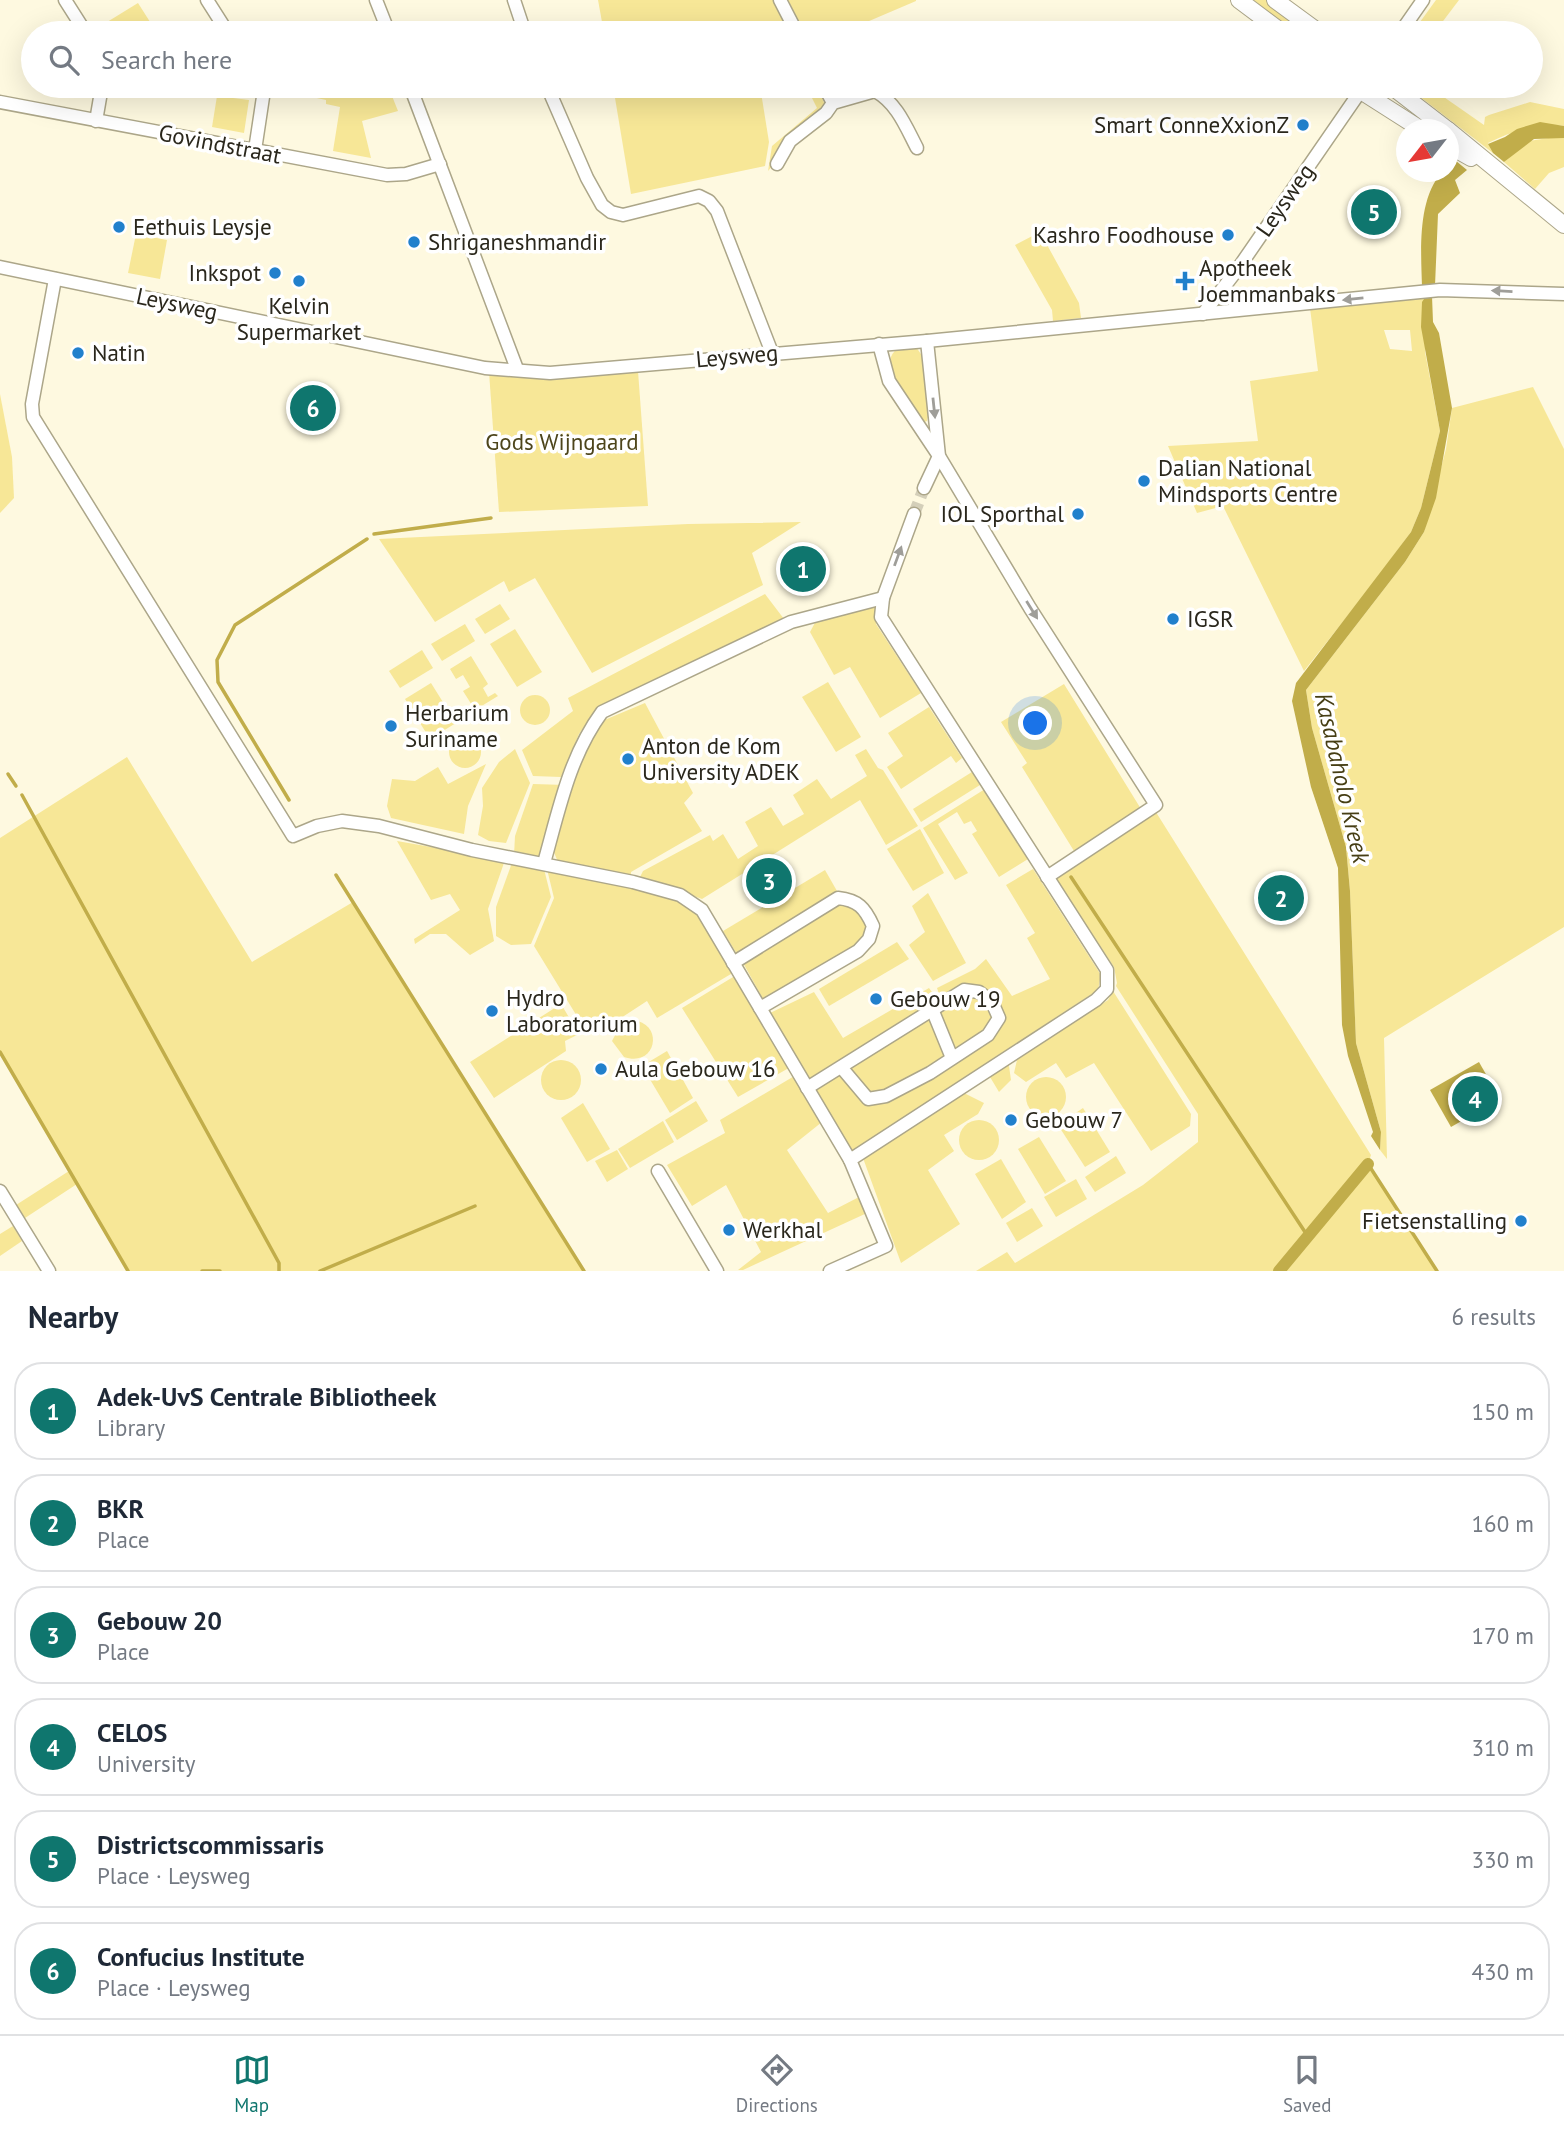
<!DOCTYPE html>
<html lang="en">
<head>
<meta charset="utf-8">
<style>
  body { margin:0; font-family:"PT Sans",sans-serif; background:#f2f2f3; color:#1f2937 }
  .compass { position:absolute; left:1396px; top:119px; width:63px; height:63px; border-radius:50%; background:#fff; box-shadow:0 7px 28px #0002; rotate:239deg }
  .you { position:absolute; left:1036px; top:724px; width:24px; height:24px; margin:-18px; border:5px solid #fff; border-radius:50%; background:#1a73e8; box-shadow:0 0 0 10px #1a73e833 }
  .badge { display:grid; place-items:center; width:46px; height:46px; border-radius:50%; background:#0f766e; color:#fff; font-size:23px; font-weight:700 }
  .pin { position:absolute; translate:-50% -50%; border:4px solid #fff; box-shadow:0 2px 7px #0006 }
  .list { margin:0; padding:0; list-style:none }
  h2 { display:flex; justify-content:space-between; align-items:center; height:91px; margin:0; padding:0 28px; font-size:30px }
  h2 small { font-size:23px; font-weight:400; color:#747a83 }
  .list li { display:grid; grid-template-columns:46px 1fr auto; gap:21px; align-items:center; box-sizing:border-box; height:98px; margin:0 14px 14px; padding:0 14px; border:2px solid #e0e1e3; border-radius:28px }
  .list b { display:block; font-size:26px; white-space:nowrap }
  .list p { margin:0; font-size:23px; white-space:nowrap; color:#747a83 }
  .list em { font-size:23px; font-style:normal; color:#747a83 }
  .icon { flex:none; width:38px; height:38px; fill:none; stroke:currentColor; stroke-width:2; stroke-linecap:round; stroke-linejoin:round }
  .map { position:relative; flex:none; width:1564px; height:1271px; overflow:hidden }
  .search { position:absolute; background:#fff; box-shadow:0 7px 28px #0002; left:21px; right:21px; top:21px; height:77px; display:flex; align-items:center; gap:18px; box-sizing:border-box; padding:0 24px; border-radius:38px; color:#747a83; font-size:26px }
  .sheet { height:763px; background:#fff }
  nav { display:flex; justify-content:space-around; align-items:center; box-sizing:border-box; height:98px; border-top:2px solid #e0e1e3; background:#fff; font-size:19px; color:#747a83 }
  nav a { display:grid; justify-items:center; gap:4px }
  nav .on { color:#0f766e }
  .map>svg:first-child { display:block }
  .green { fill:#f7e797; fill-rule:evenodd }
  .water { fill:#c1ad4a }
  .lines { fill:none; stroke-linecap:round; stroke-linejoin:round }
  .stream { stroke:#c1ad4a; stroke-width:3.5 }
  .canal { stroke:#c1ad4a; stroke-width:12 }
  .minor-tunnel { stroke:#d4cfb9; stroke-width:12; stroke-dasharray:12 6; stroke-linecap:butt }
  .minor-casing { stroke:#aca689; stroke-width:15 }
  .major-casing { stroke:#aca689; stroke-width:18 }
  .minor { stroke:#fff; stroke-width:12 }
  .major { stroke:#fff; stroke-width:16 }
  .oneway { fill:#9f9e99 }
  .poi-dot { fill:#2180cc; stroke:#fff; stroke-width:2.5 }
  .labels { text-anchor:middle; stroke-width:7; stroke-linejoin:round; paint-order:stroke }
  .poi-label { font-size:23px; fill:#2a271c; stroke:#fff; text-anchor:start }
  .street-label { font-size:23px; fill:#2a271c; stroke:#fff }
  .park-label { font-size:23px; fill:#4d451b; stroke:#fff }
  .water-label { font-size:24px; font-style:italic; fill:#463e14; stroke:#fff }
</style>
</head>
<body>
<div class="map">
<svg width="1564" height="1271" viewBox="0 0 1564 1271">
  <rect width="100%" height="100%" fill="#fef9e0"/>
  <!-- green -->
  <g class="green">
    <path d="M598 0H774L791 33H604Z"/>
    <path d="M788 0H916V1L841 33H805Z"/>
    <path d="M1250 0H1267L1313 33H1295Z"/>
    <path d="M1436 0H1459L1434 33H1412Z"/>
    <path d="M138 3 152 25 138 33H103L99 27Z"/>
    <path d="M320 86H388L398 111 362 121 371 158 333 151 340 107 326 104V100L312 97 314 90Z"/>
    <path d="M613 86H760L769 142 765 166 631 194Z"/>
    <path d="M806 86H817L825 105 768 171 772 146 817 108Z"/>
    <path d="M1406 86H1428L1484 125 1485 117 1489 115 1530 102 1564 109V126C1537 122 1511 132 1488 143L1493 153Z"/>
    <path d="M217 96 249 100 244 133 212 127Z"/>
    <path d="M1555 137 1564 138V167L1549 173 1535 189 1504 162 1529 141Z"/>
    <path d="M1040 232 1079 303 1081 318 1053 321 1052 310 1015 245Z"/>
    <path d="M136 234 167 240 160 279 128 273Z"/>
    <path d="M1426 296 1425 352 1440 431 1421 508 1411 532 1371 586 1304 671 1223 506 1197 513 1168 446 1258 441 1250 381 1318 371 1310 308ZM1384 330H1410L1412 351 1390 349Z"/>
    <path d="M916 347 923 357 928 416 927 421 922 423 891 373C889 364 889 355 897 349Z"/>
    <path d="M638 371 648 506 499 512 489 372Z"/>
    <path d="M1533 387 1564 449V927L1384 1038 1387 1159 1380 1150 1381 1132 1356 1043 1350 891 1346 847 1312 728 1306 690 1405 562 1424 532 1446 449 1452 408Z"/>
    <path d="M0 394 12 457 14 498 0 513Z"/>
    <path d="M801 522 752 553 763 585 592 673 535 578 509 592 504 581 435 622 379 539 688 524Z"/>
    <path d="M765 594 784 619 599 706 579 734 561 777 533 776 522 750 573 711 568 698Z"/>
    <path d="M500 604 510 619 485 634 475 619Z"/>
    <path d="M877 604 876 624 921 693 880 718 850 667 834 675 810 632 817 619Z"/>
    <path d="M465 624 475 641 442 661 431 644Z"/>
    <path d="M515 629 542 672 517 687 490 644Z"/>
    <path d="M422 650 433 668 400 688 389 671Z"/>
    <path d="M471 656 488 684 483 688 488 697 495 693 498 696 475 710 463 691 470 687 463 675 456 679 450 669Z"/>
    <path d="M828 682 861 737 836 752 802 697Z"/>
    <path d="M431 683 456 723 430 739 405 699Z"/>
    <path d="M1064 684 1141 809 1074 851 1022 767 1027 763 1001 722Z"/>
    <circle cx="535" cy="710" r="15"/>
    <path d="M645 703 693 793 684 803 702 831 631 872V879L558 862 553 850 577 762 602 721Z"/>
    <path d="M929 707 962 758 956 763 951 756 901 789 887 767 903 756 888 733Z"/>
    <circle cx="465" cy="752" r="16"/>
    <path d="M515 749 530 783 506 843 489 841 478 835 483 806 482 788 499 762Z"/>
    <path d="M866 749 878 768 883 770 918 826 886 845 860 800 702 899 640 877 643 871 710 835 713 841 723 834 738 859 758 846 745 822 771 807 783 826 804 814 793 795 817 779 831 799 867 776 855 755Z"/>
    <path d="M127 757 252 962 353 902 584 1271H128L77 1184 25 1218 16 1205 69 1171 0 1052V838Z"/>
    <path d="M486 764 468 806 464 834 391 818 387 806 392 779 415 781 438 767 448 784Z"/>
    <path d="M972 772 980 785 921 822 913 809Z"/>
    <path d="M533 784 566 785 542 860 514 855 515 836Z"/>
    <path d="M985 789 1028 859 999 877 972 834 977 831 971 821 964 824 957 812 938 824 968 873 955 880 923 828Z"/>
    <path d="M1154 809 1371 1155 1368 1164 1437 1271H976L1007 1252 1015 1263 1143 1185 1198 1142V1114L1116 986 1117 983 1114 967 1054 877Z"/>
    <path d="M920 829 944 873 913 891 887 849Z"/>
    <path d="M397 841 505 860 488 909 494 941 470 955 446 934H430L415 944 414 939 460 910 450 894 431 900Z"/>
    <path d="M513 860 543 865 551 897 531 944 511 945 496 936V907Z"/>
    <path d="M546 865 680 897 701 912 736 971 657 1018 647 1001 604 1029 599 1026 586 1031 534 946 554 898Z"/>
    <path d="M1033 869 1101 975 1098 990 849 1153 813 1089 841 1073 865 1102 890 1100 1004 1018 964 987 942 1003 937 988 975 969 986 959 1012 996 1050 979 1027 938 1035 933 1006 885Z"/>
    <path d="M825 870 837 891 738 956 723 931Z"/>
    <path d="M928 893 966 963 933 981 909 945 925 932 912 906Z"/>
    <path d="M843 902C861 907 863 915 869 932L856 945 763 999 742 961Z"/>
    <path d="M897 942 909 959 829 1006 819 989Z"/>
    <path d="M738 974 794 1065 738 1097 682 1008Z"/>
    <path d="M929 988 939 1002 811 1083 770 1013 814 992 843 1038Z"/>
    <path d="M1113 991 1191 1114 1190 1126 1151 1151 1094 1063 1066 1078 1056 1063 1026 1082 1014 1073 1017 1060 1108 1000Z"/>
    <path d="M965 992 990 1003 996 1019 985 1034 953 1053 937 1010Z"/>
    <path d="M561 1004 579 1034 565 1041 566 1051 494 1098 470 1062Z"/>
    <path d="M930 1012 947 1056 886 1092 867 1095 845 1067Z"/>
    <path d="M633 1020C665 1024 656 1068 624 1057L612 1041 621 1024Z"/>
    <path d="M667 1051 693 1098 670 1113 642 1066Z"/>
    <path d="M1008 1059 1011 1080 999 1092 987 1072Z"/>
    <circle cx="561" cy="1080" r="20"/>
    <path d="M796 1075 822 1122 787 1150 828 1213 861 1196 867 1213 743 1270H738L761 1252 726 1185 692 1206 667 1165 725 1133 720 1120Z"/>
    <circle cx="1046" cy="1097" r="20"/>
    <path d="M964 1093 984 1103 978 1114 944 1135 954 1151 928 1170 960 1224 901 1263 863 1158Z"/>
    <path d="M696 1101 708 1121 677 1140 665 1120Z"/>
    <path d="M583 1103 610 1149 587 1162 561 1118Z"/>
    <path d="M1083 1108 1110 1152 1085 1167 1058 1125Z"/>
    <circle cx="979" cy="1140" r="20"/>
    <path d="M663 1121 674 1142 630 1168 618 1149Z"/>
    <path d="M1039 1137 1066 1181 1045 1194 1018 1149Z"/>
    <path d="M617 1150 628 1169 607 1182 595 1161Z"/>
    <path d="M1116 1156 1126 1173 1095 1192 1085 1177Z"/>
    <path d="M1001 1159 1026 1202 1002 1219 975 1174Z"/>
    <path d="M1076 1179 1087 1199 1056 1217 1044 1197Z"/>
    <path d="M1032 1208 1043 1226 1017 1242 1006 1223Z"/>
    <path d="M13 1226 22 1241 0 1256V1234Z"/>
  </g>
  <!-- water -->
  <g class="water">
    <path d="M1540 122 1564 126V138L1534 139 1504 162 1493 153 1488 144 1505 137 1517 129Z"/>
    <path d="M1456 161 1467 170 1455 180 1460 193 1438 214 1435 286 1422 287C1421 251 1417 200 1442 172H1448L1449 166Z"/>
    <path d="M1426 296H1432L1433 322 1439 333 1452 408 1436 498 1424 532 1405 562 1306 690 1312 728 1346 847 1350 891 1356 1043 1381 1132 1380 1150 1371 1136 1373 1132 1348 1056 1342 1025 1338 868 1311 787 1292 701 1296 683 1411 532 1421 508 1440 431 1421 327 1422 302Z"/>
    <path d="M1479 1062 1500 1099 1451 1127 1430 1090Z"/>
  </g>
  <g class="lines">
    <!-- stream -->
    <g class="stream">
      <path d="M374 534 491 518"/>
      <path d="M8 774 16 786"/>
      <path d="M22 795 279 1263V1271"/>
      <path d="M289 800 218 682 217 660 235 625 367 539"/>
      <path d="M336 875 584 1271"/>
      <path d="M1071 877 1307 1235"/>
      <path d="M0 1052 128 1271"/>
      <path d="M1368 1164 1437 1271"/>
      <path d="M202 1271H220"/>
      <path d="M320 1271 475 1206"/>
    </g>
    <!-- canal -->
    <path class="canal" d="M1279 1271 1368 1164"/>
    <!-- minor-tunnel -->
    <path class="minor-tunnel" d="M914 514 924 488"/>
    <defs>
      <g id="minor">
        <path d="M65 0 86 33"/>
        <path d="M207 0 228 33"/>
        <path d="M376 0 389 33"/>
        <path d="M514 0 525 33"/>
        <path d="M780 0 797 33"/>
        <path d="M1400 33 1423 0"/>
        <path d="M410 86 517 369"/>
        <path d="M547 86 587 178 602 205 611 212 623 215 699 196 709 201 717 211 772 353"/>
        <path d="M824 86 833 103"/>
        <path d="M0 102 387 175 406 174 440 164"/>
        <path d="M96 121 102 86"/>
        <path d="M255 150 263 97 260 86"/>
        <path d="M777 164 790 141 826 113 833 103 875 91C897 103 906 127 917 148"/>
        <path d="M0 267 485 368 550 373 927 341 1440 290 1564 294"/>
        <path d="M55 279 32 404 33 417 293 836 317 826 342 821 379 826 472 850 633 882 680 895 702 910 850 1160"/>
        <path d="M1203 314 1237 270 1364 86"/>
        <path d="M927 341 939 456 1030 608 1156 805 1047 877"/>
        <path d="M879 344 889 381 939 456 924 488"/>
        <path d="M544 863C559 810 569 757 602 712L791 622 883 598"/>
        <path d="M733 963 838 898C858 900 865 908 873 926L869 939 858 951 760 1008"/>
        <path d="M932 1009 952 1058"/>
        <path d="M807 1088 964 990 979 992 992 1002 999 1018 988 1035 930 1073 886 1096 868 1099 841 1067"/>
        <path d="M658 1171 717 1271"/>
        <path d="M0 1191 49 1271"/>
        <path d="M830 1271 886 1246 850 1160 1096 1000 1107 989V970L881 617 883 598 914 514"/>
      </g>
      <g id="major">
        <path d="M1239 0 1283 33"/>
        <path d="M1275 0 1320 33"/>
        <path d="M1353 86 1422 130"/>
        <path d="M1391 86 1448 130"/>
        <path d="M1448 130 1564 225"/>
        <path d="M1448 145 1471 158"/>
      </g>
    </defs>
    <!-- minor casing -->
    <use href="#minor" class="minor-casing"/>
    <!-- major casing -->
    <use href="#major" class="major-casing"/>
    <!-- minor -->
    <use href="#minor" class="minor"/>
    <!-- major -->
    <use href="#major" class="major"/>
  </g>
  <!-- one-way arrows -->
  <defs><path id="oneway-solid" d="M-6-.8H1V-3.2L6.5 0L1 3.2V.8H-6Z" transform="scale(1.75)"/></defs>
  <g class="oneway">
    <use href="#oneway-solid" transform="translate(1502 291) rotate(-177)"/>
    <use href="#oneway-solid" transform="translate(1353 299) rotate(174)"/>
    <use href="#oneway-solid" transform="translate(934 408) rotate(84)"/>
    <use href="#oneway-solid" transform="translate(898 556) rotate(-70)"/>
    <use href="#oneway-solid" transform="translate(1032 610) rotate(58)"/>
  </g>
  <!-- markers -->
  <g class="poi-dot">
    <circle cx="1303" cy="125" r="7"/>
    <circle cx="119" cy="227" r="7"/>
    <circle cx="1228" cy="235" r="7"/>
    <circle cx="414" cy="242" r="7"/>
    <circle cx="275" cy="273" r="7"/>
    <circle cx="299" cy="281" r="7"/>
    <path d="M1181.5 270.5h7v7h7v7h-7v7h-7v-7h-7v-7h7z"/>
    <circle cx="78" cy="353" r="7"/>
    <circle cx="1144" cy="481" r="7"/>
    <circle cx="1078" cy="514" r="7"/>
    <circle cx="1173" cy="619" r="7"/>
    <circle cx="391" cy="726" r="7"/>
    <circle cx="628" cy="759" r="7"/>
    <circle cx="876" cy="999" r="7"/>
    <circle cx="492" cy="1011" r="7"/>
    <circle cx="601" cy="1069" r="7"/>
    <circle cx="1011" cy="1120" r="7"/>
    <circle cx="1521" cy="1221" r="7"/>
    <circle cx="729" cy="1230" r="7"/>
  </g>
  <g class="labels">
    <!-- poi labels -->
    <g class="poi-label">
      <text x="1289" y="133" text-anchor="end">Smart ConneXxionZ</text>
      <text x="133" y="235">Eethuis Leysje</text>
      <text x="1214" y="243" text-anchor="end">Kashro Foodhouse</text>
      <text x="428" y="250">Shriganeshmandir</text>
      <text x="1199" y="276">Apotheek<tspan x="1199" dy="26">Joemmanbaks</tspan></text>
      <text x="261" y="281" text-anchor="end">Inkspot</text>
      <text x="299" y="314" text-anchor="middle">Kelvin<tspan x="299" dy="26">Supermarket</tspan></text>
      <text x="92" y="361">Natin</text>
      <text x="1158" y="476">Dalian National<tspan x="1158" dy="26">Mindsports Centre</tspan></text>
      <text x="1064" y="522" text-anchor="end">IOL Sporthal</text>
      <text x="1187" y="627">IGSR</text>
      <text x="405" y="721">Herbarium<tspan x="405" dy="26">Suriname</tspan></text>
      <text x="642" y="754">Anton de Kom<tspan x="642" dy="26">University ADEK</tspan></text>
      <text x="506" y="1006">Hydro<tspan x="506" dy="26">Laboratorium</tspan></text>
      <text x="890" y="1007">Gebouw 19</text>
      <text x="615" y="1077">Aula Gebouw 16</text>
      <text x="1025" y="1128">Gebouw 7</text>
      <text x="1507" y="1229" text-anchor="end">Fietsenstalling</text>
      <text x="743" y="1238">Werkhal</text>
    </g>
    <!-- street labels -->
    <g class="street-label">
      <text transform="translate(220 144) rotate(11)" y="8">Govindstraat</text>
      <text transform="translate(1285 200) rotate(-55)" y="8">Leysweg</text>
      <text transform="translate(177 304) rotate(12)" y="8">Leysweg</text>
      <text transform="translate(737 356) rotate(-5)" y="8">Leysweg</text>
    </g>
    <!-- park labels -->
    <g class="park-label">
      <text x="562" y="450">Gods Wijngaard</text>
    </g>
    <!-- water labels -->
    <g class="water-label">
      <text transform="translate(1342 778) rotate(77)" y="8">Kasabaholo Kreek</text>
    </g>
  </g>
</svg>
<svg class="compass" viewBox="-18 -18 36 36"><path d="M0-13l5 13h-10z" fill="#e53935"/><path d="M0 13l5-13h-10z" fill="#747a83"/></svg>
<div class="you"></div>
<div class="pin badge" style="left:803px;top:569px">1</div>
<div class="pin badge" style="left:1281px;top:898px">2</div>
<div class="pin badge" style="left:769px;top:881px">3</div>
<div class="pin badge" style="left:1475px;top:1099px">4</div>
<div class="pin badge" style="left:1374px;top:212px">5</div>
<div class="pin badge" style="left:313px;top:408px">6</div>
<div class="search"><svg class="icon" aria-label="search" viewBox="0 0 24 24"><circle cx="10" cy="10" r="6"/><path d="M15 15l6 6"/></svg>Search here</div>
</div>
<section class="sheet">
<h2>Nearby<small>6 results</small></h2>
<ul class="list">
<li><span class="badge">1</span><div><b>Adek-UvS Centrale Bibliotheek</b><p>Library</p></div><em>150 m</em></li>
<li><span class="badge">2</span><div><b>BKR</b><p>Place</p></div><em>160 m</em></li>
<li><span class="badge">3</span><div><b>Gebouw 20</b><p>Place</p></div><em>170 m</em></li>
<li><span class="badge">4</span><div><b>CELOS</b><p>University</p></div><em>310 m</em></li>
<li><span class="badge">5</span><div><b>Districtscommissaris</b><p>Place · Leysweg</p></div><em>330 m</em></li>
<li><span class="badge">6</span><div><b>Confucius Institute</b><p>Place · Leysweg</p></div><em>430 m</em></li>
</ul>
</section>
<nav>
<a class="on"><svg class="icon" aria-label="map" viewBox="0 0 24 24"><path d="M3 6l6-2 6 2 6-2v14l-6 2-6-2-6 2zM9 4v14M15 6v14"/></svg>Map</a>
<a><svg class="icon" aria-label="directions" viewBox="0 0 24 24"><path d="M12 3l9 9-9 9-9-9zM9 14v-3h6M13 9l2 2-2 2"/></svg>Directions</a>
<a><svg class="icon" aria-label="saved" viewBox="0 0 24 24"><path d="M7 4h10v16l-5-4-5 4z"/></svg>Saved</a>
</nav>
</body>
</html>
